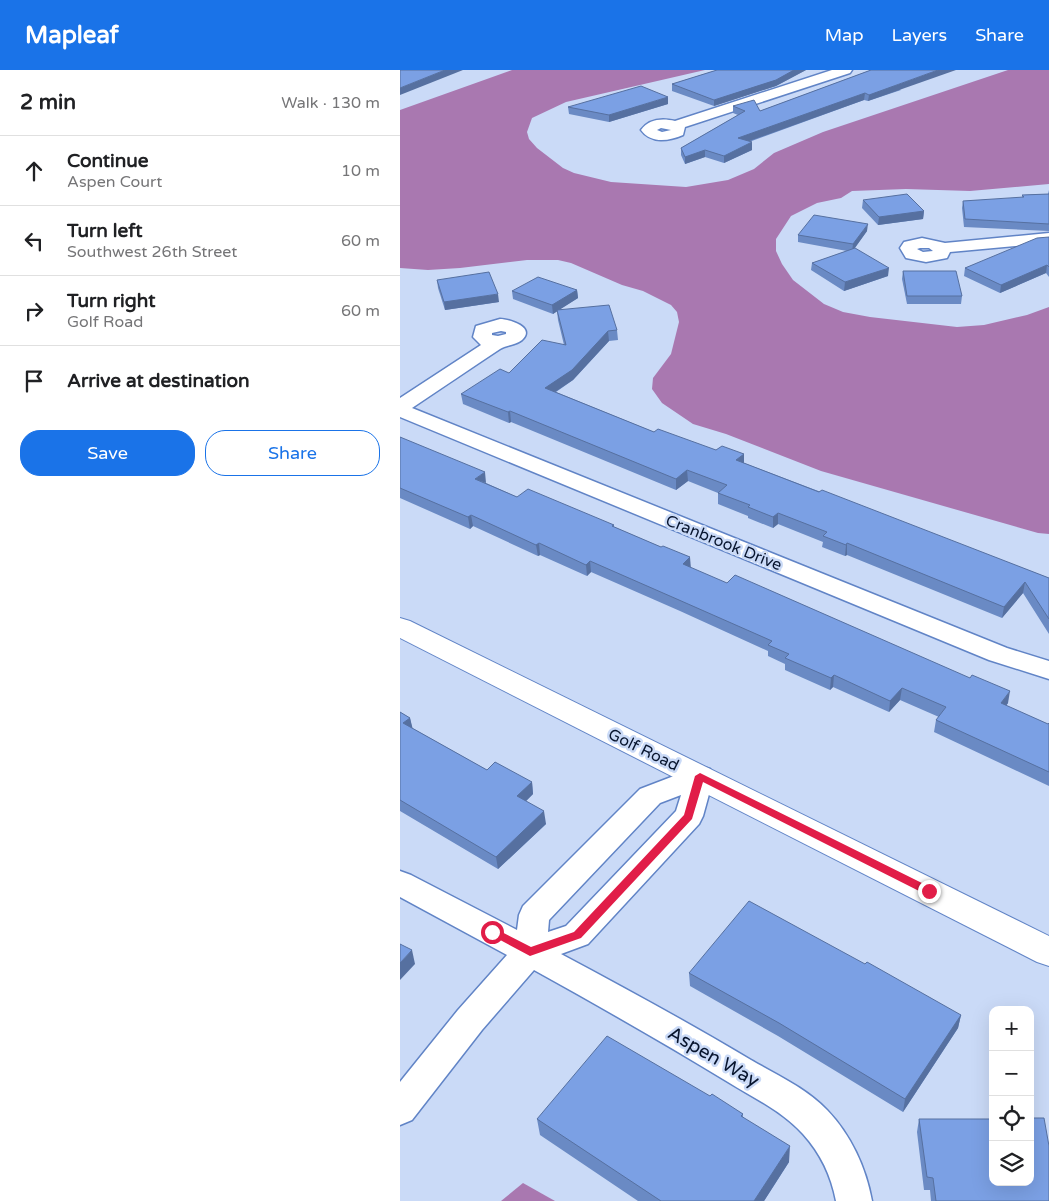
<!DOCTYPE html>
<html lang="en">
<head>
<meta charset="utf-8">
<style>
  body { margin:0; font-family:"Varela Round",sans-serif; background:#f6f6f6; color:#202124 }
  .controls { position:absolute; right:15px; bottom:15px; display:grid; overflow:hidden; border-radius:10px; box-shadow:0 5px 20px #0002 }
  .controls button { width:45px; height:45px; display:grid; place-items:center; padding:0; border:0; border-bottom:1px solid #e0e0e0; background:#fff; color:#202124; font:25px sans-serif }
  .stop { position:absolute; width:15px; height:15px; margin:-11px; border:4px solid #e11d48; border-radius:50%; background:#fff }
  .stop.end { background:#e11d48; border-color:#fff; box-shadow:0 1px 5px #0008 }
  .list { margin:0; padding:0; list-style:none }
  h2 { display:flex; justify-content:space-between; align-items:center; height:65px; margin:0; padding:0 20px; font-size:21px }
  h2 small { font-size:16px; font-weight:400; color:#757577 }
  .list li { display:grid; grid-template-columns:32px 1fr auto; gap:15px; align-items:center; box-sizing:border-box; height:70px; padding:0 20px; border-top:1px solid #e0e0e0 }
  .list b { display:block; font-size:19px; white-space:nowrap }
  .list p { margin:0; font-size:16px; white-space:nowrap; color:#757577 }
  .list em { font-size:16px; font-style:normal; color:#757577 }
  .actions { display:flex; gap:10px; padding:15px 20px }
  .actions a { flex:1; padding:11px 0; border:1px solid #1a73e8; border-radius:20px; text-align:center; font-size:18px; color:#1a73e8 }
  .actions .main { background:#1a73e8; color:#fff }
  .icon { flex:none; width:28px; height:28px; fill:none; stroke:currentColor; stroke-width:2; stroke-linecap:round; stroke-linejoin:round }
  .map { position:relative; flex:none; width:649px; height:1131px; overflow:hidden }
  header { display:flex; align-items:center; gap:30px; box-sizing:border-box; height:70px; padding:0 25px; background:#1a73e8; color:#fff }
  header strong { font-size:24px }
  nav { display:flex; gap:28px; margin-inline-start:auto; font-size:18px }
  main { display:flex }
  aside { flex:1; background:#fff }
  .map>svg:first-child { display:block }
  .water { fill:#a978b0 }
  .lines { fill:none; stroke-linecap:round; stroke-linejoin:round }
  .minor-casing { stroke:#6184c6; stroke-width:3 }
  .tertiary-casing { stroke:#6184c6; stroke-width:2 }
  .minor { fill:#fff; fill-rule:evenodd }
  .tertiary { fill:#fff; fill-rule:evenodd }
  .wall { fill:#6a8ac4 }
  .shaded-wall { fill:#5670a0 }
  .building { fill:#7ba0e4; stroke:#5670a0 }
  .route { fill:#e11d48 }
  .labels { text-anchor:middle; stroke-width:5; stroke-linejoin:round; paint-order:stroke }
  .street-label { font-size:16px; fill:#08152e; stroke:#cadaf7 }
  .near-street-label { font-size:19px; fill:#08152e; stroke:#cadaf7 }
</style>
</head>
<body>
<header>
<strong>Mapleaf</strong>
<nav><a>Map</a><a>Layers</a><a>Share</a></nav>
</header>
<main>
<aside>
<h2>2 min<small>Walk · 130 m</small></h2>
<ul class="list">
<li><svg class="icon" aria-label="ahead" viewBox="0 0 24 24"><path d="M12 20V5M6 11l6-6 6 6"/></svg><div><b>Continue</b><p>Aspen Court</p></div><em>10 m</em></li>
<li><svg class="icon" aria-label="left" viewBox="0 0 24 24"><path d="M17 20v-9H6M10 6l-5 5 5 5"/></svg><div><b>Turn left</b><p>Southwest 26th Street</p></div><em>60 m</em></li>
<li><svg class="icon" aria-label="right" viewBox="0 0 24 24"><path d="M7 20v-9h11M14 6l5 5-5 5"/></svg><div><b>Turn right</b><p>Golf Road</p></div><em>60 m</em></li>
<li><svg class="icon" aria-label="arrive" viewBox="0 0 24 24"><path d="M6 21V4h12l-3 4 3 4H6"/></svg><div><b>Arrive at destination</b></div></li>
</ul>
<div class="actions"><a class="main">Save</a><a>Share</a></div>
</aside>
<div class="map">
<svg width="649" height="1131" viewBox="0 0 649 1131">
  <rect width="100%" height="100%" fill="#cadaf7"/>
  <!-- water -->
  <g class="water">
    <path d="M112 0H305L166 32 132 48 127 62 129 69 137 78 163 98 174 103 211 112 286 117 328 110 354 99 374 83 423 62 608 0H649V114L570 121 506 119 452 121 441 128 417 133 391 146 376 169V181L382 194 393 210 424 234 443 242 470 247 557 257 584 255 627 245 649 237V464L638 463 421 401 326 364 293 354 262 333 252 319 253 308 271 284 279 252 277 242 271 235 243 221 222 215 171 193 158 190H127L60 198 28 200 0 198V40Z"/>
    <path d="M123 1113 155 1131H101Z"/>
  </g>
  <g class="lines">
    <defs>
      <g id="minor">
        <path d="M432 0H452L450 3 285 57 283 65C269 71 251 74 241 60 249 49 262 48 275 51ZM261 58 271 60 262 62 257 60Z"/>
        <path d="M649 163V173L550 182 547 188 526 192 506 188 500 178 504 172 522 168 545 173ZM520 178H529L533 181 523 182 517 179Z"/>
        <path d="M100 249C109 249 136 257 122 270 116 275 107 275 100 279 71 298 42 318 12 338L607 578 649 591V609L589 590 0 347V328L81 275 73 267 76 256ZM101 261 106 262V264L98 266 92 265V263Z"/>
        <path d="M300 696 310 699 314 706 303 746 299 754 188 874 161 884C225 918 289 953 351 990 377 1005 406 1018 427 1040 451 1065 466 1098 472 1131H436C431 1105 421 1084 403 1064 382 1041 354 1028 328 1012 264 973 199 936 134 900L82 960 12 1050 0 1055V1012L58 940 107 885 0 827V801L11 805 117 860 119 845 123 836 240 719ZM281 725 276 741 166 856 148 862 149 850 260 733Z"/>
      </g>
      <path id="tertiary" d="M0 548 10 551 649 866V896L637 892 0 568Z"/>
    </defs>
    <!-- minor casing -->
    <use href="#minor" class="minor-casing"/>
    <!-- tertiary casing -->
    <use href="#tertiary" class="tertiary-casing"/>
    <!-- minor -->
    <use href="#minor" class="minor"/>
    <!-- tertiary -->
    <use href="#tertiary" class="tertiary"/>
  </g>
  <!-- wall -->
  <g class="wall">
    <path d="M317 0H406L376 16 314 36 272 21V14Z"/>
    <path d="M471 0 501 20 468 31 464 30 349 72 352 80 324 93 305 87 285 94 281 85V78L338 45 333 43V36L360 41Z"/>
    <path d="M268 34 209 52 169 44 168 37Z"/>
    <path d="M649 120V161L564 157 562 138 563 131 622 128V125L648 124Z"/>
    <path d="M463 130 524 141 523 149 478 155 462 138Z"/>
    <path d="M467 161 454 179 488 206 444 221 411 200 412 193 447 181 398 172V165Z"/>
    <path d="M649 167V207L646 203 600 223 564 206 565 198Z"/>
    <path d="M503 201 562 226 561 234H507L502 209Z"/>
    <path d="M37 210 99 232 45 240 38 218Z"/>
    <path d="M177 220 178 228 160 239 217 260 218 270 209 271 173 310 156 322 254 362 316 380 344 384V393L649 508V564L623 523 602 548 447 485 445 486 422 477 423 472 378 454 373 458 348 448V446L318 434V423L288 411 276 420 111 352 109 353 63 334 61 324 109 303 164 275 158 250 157 241 153 244 113 229 112 221Z"/>
    <path d="M0 367 86 413 117 427 214 455V457L261 477 290 487V498L608 633 606 636 648 654 649 653V716L534 662 536 650 539 647 500 630 489 642 433 617 430 620 385 600V594L368 586V581L280 541 191 502 187 506 140 485 138 486 73 456 70 459 0 428Z"/>
    <path d="M0 642 10 648 12 658 87 700 132 712 133 724 126 731 146 754 98 799 0 741Z"/>
    <path d="M289 903 561 945 558 958 503 1042 378 966 290 916Z"/>
    <path d="M310 1026 343 1044V1047L389 1092 364 1131H238L140 1065 137 1049Z"/>
    <path d="M519 1049 649 1131H531L530 1120H524L517 1062Z"/>
  </g>
  <!-- shaded-wall -->
  <g class="shaded-wall">
    <path d="M45 0H63L0 25V18Z"/>
    <path d="M394 0H406L376 16 314 36V30Z"/>
    <path d="M538 0H556L468 31 469 25Z"/>
    <path d="M465 23 464 30 338 75V68Z"/>
    <path d="M268 27V34L209 52V45Z"/>
    <path d="M352 72V80L324 93V86Z"/>
    <path d="M305 80V87L285 94V87Z"/>
    <path d="M524 141 523 149 478 155 479 147Z"/>
    <path d="M468 154 467 161 452 182 453 174Z"/>
    <path d="M647 195 646 203 600 223 601 215Z"/>
    <path d="M489 198 488 206 444 221 445 212Z"/>
    <path d="M177 220 178 228 153 244 152 235Z"/>
    <path d="M98 224 99 232 45 240 44 232Z"/>
    <path d="M208 261 209 271 173 310 146 328 145 318Z"/>
    <path d="M110 341 111 352 109 353 108 342Z"/>
    <path d="M344 384V395L336 390Z"/>
    <path d="M287 400 288 411 276 420V409Z"/>
    <path d="M85 402 86 413 75 409Z"/>
    <path d="M378 443V454L373 458V447Z"/>
    <path d="M71 445 73 456 70 459 68 447Z"/>
    <path d="M139 473 140 485 138 486 136 475Z"/>
    <path d="M447 473V485L445 486 446 475Z"/>
    <path d="M290 487 291 499 283 494Z"/>
    <path d="M190 491 191 502 187 506 186 495Z"/>
    <path d="M625 512 623 523 602 548 604 537Z"/>
    <path d="M434 605 433 617 430 620 431 608Z"/>
    <path d="M502 618 500 630 489 642 490 631Z"/>
    <path d="M610 621 608 633 598 645 601 633Z"/>
    <path d="M10 648 13 660 3 653Z"/>
    <path d="M132 712 133 724 119 738 117 726Z"/>
    <path d="M144 741 146 754 98 799 96 787Z"/>
    <path d="M12 880 15 894 0 910V893Z"/>
    <path d="M561 945 558 958 503 1042 505 1029Z"/>
    <path d="M390 1076 389 1092 364 1131H354Z"/>
  </g>
  <!-- building -->
  <g class="building">
    <path d="M0 0H45L0 18Z"/>
    <path d="M317 0H394L376 10 314 30 272 14Z"/>
    <path d="M471 0H538L469 25 465 23 338 68 352 72 324 86 305 80 285 87 281 78 345 41 333 36 354 30 360 41Z"/>
    <path d="M241 16 268 27 209 45 168 37Z"/>
    <path d="M507 124 524 141 479 147 463 130Z"/>
    <path d="M649 124V154L565 149 563 131 624 127 622 125Z"/>
    <path d="M414 145 468 154 453 174 398 165Z"/>
    <path d="M649 167V197L647 195 601 215 565 198 637 168Z"/>
    <path d="M455 178 489 198 445 212 412 193Z"/>
    <path d="M503 201H556L562 226H507Z"/>
    <path d="M89 202 98 224 44 232 37 210Z"/>
    <path d="M138 207 177 220 152 235 112 221Z"/>
    <path d="M209 235 217 260 208 261 172 300 145 318 254 362 258 359 316 380 322 376 344 384 336 390 419 422 422 420 649 508V549L625 512 604 537 447 473 446 475 423 466 427 462 378 443 373 447 348 437 350 435 318 423 327 415 287 400 276 409 110 341 108 342 61 324 100 299 109 303 142 270 166 275 157 240Z"/>
    <path d="M0 367 85 402 75 409 117 427 128 419 214 455 212 456 261 477 263 476 290 487 283 494 327 513 335 505 570 608 572 605 610 621 601 633 648 654 649 653V702L536 650 546 637 502 618 490 631 434 605 431 608 385 588 389 584 368 575 372 571 279 530 190 491 186 495 139 473 136 475 71 445 68 447 0 418Z"/>
    <path d="M0 642 10 648 3 653 87 700 95 692 132 712 117 726 144 741 96 787 0 730Z"/>
    <path d="M349 831 465 894 467 892 561 945 505 1029 379 953 289 903Z"/>
    <path d="M0 874 12 880 0 893Z"/>
    <path d="M207 966 310 1026 312 1024 343 1044 341 1046 390 1076 354 1131H261L137 1049Z"/>
    <path d="M630 1048H644L649 1076V1131H536L533 1108 527 1107 519 1049H593V1112H630Z"/>
  </g>
  <!-- route -->
  <path class="route" d="M300 703 532 818 534 821 529 825 525 824 303 712 292 749 181 868 130 886 89 864 87 862 92 857 131 877 174 862 284 745 295 706Z"/>
  <g class="labels">
    <!-- street labels -->
    <g class="street-label">
      <text transform="translate(324 472) rotate(22)" y="6">Cranbrook Drive</text>
      <text transform="translate(244 679) rotate(26)" y="6">Golf Road</text>
    </g>
    <!-- near-street labels -->
    <g class="near-street-label">
      <text transform="translate(314 986) rotate(30)" y="7">Aspen Way</text>
    </g>
  </g>
</svg>
<div class="controls">
<button>+</button>
<button>−</button>
<button><svg class="icon" aria-label="locate" viewBox="0 0 24 24"><circle cx="12" cy="12" r="6"/><path d="M12 2v4M12 18v4M2 12h4M18 12h4"/></svg></button>
<button><svg class="icon" aria-label="layers" viewBox="0 0 24 24"><path d="M12 4l9 5-9 5-9-5zM3 14l9 5 9-5"/></svg></button>
</div>
<div class="stop" style="left:92px;top:862px"></div>
<div class="stop end" style="left:529px;top:821px"></div>
</div>
</main>
</body>
</html>
